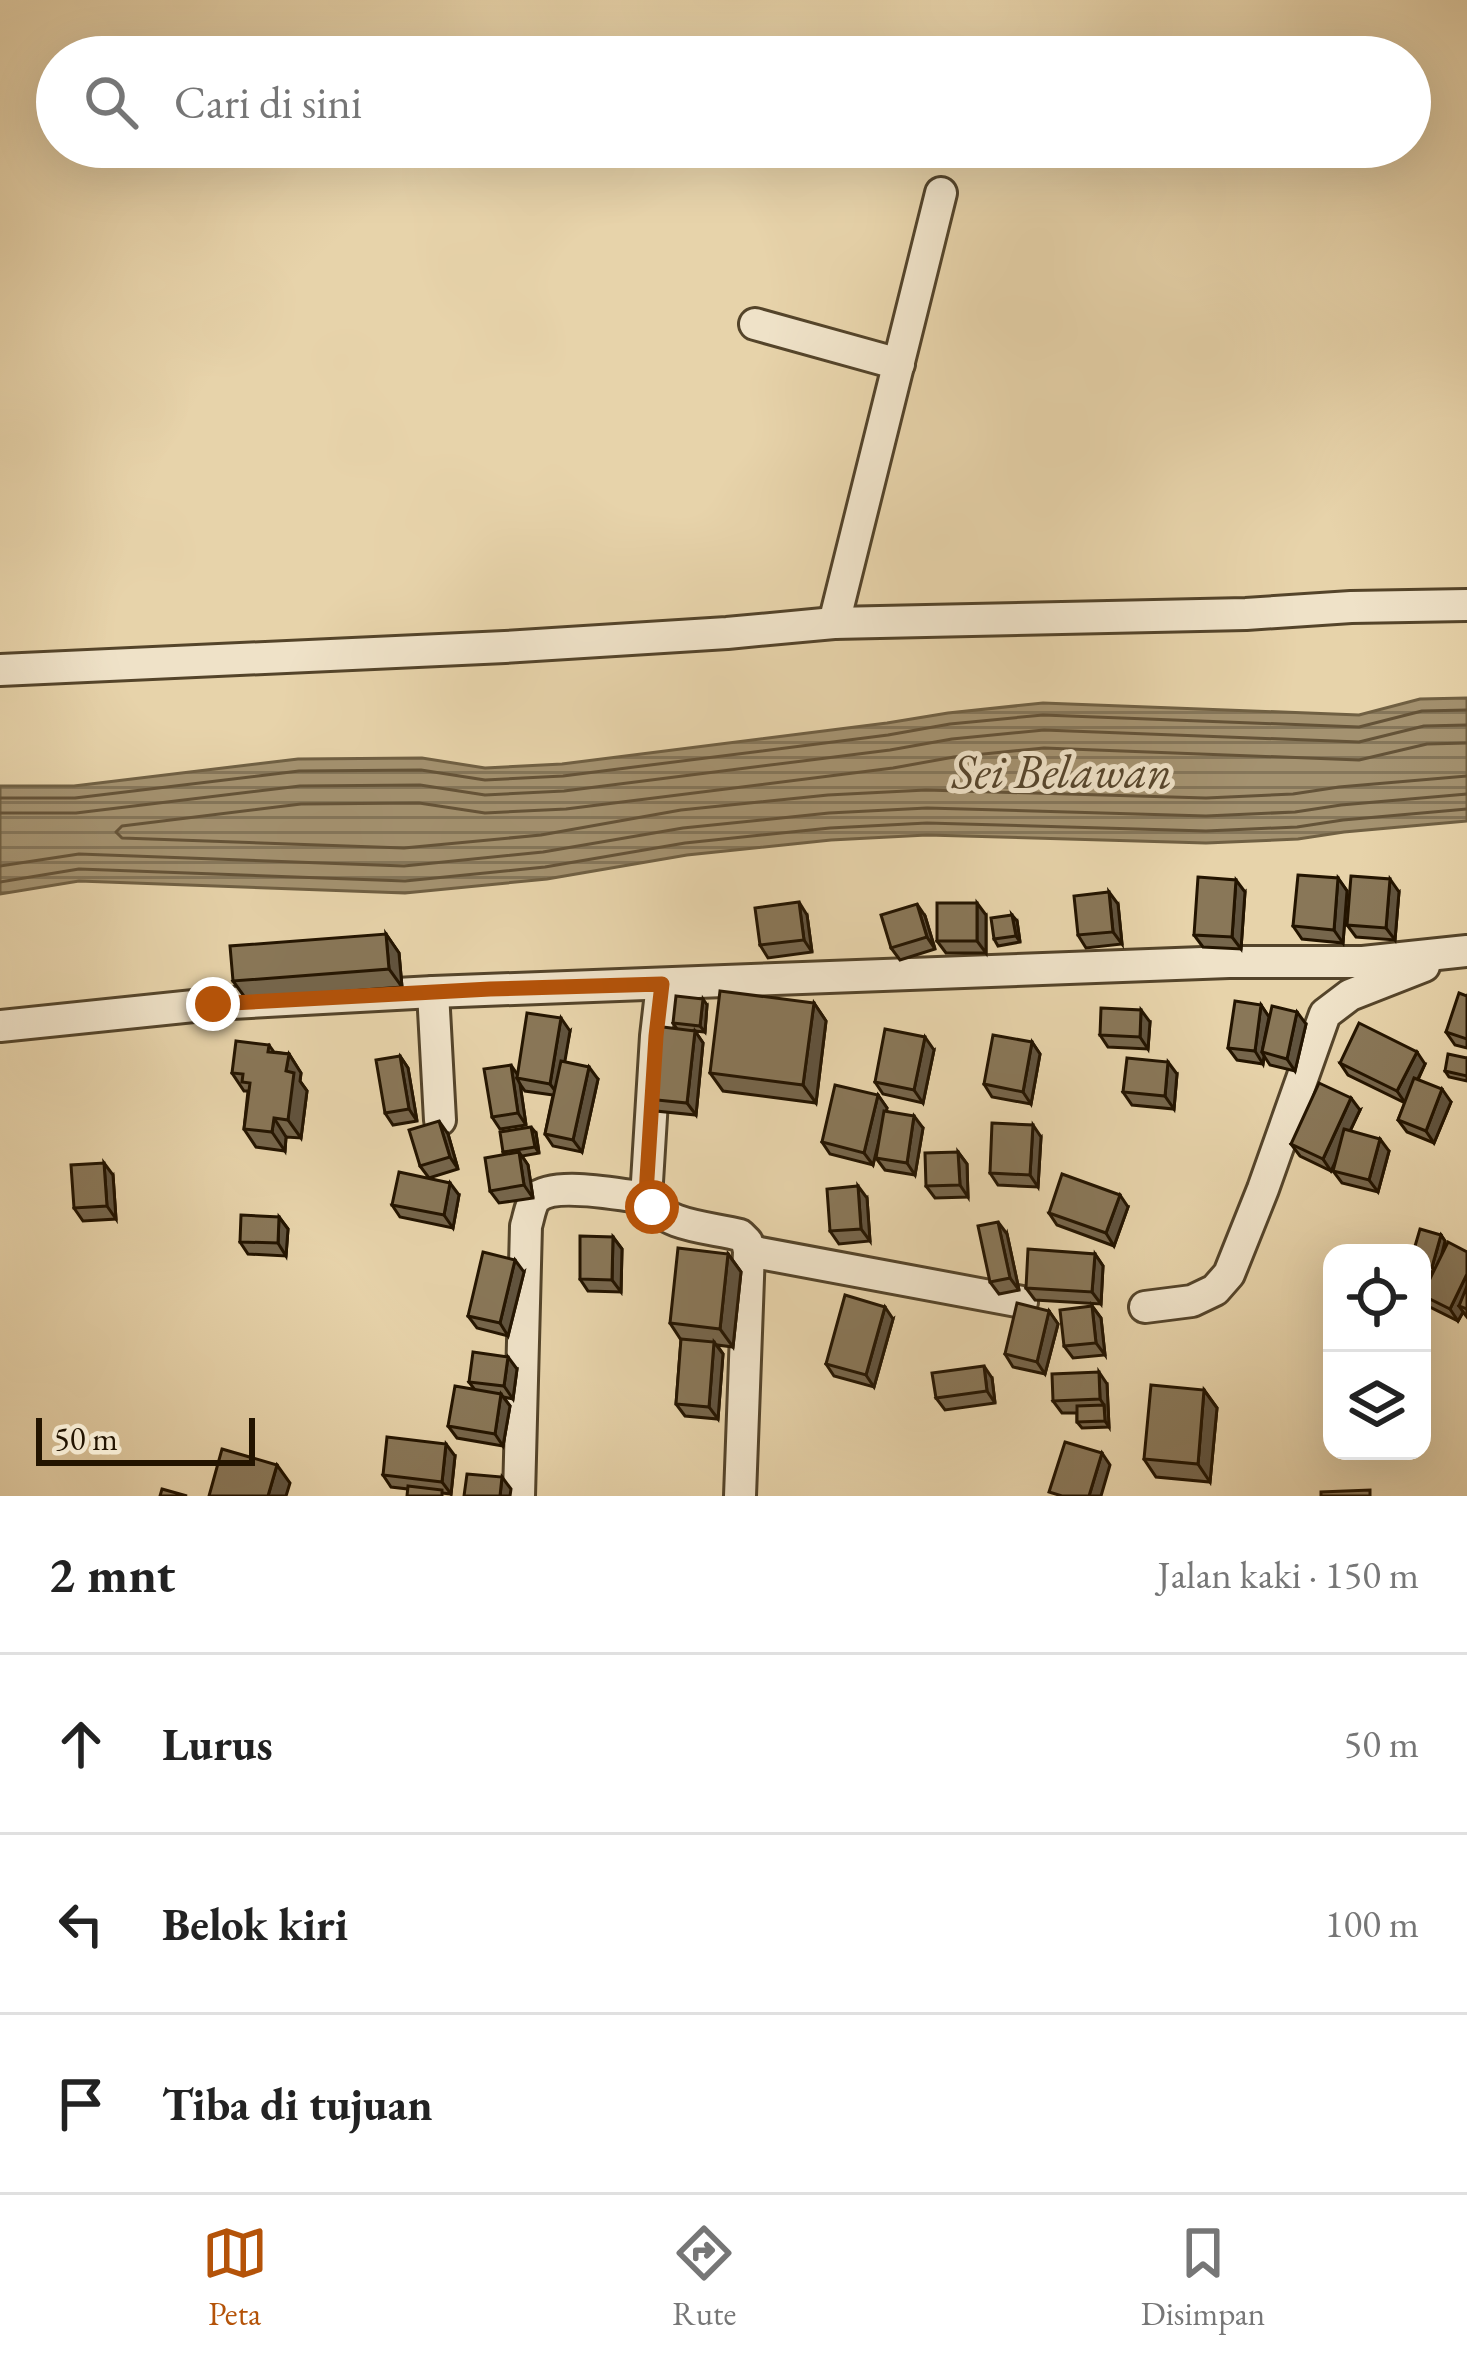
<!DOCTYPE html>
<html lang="id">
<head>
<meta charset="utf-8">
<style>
  body { margin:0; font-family:"EB Garamond",serif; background:#f2f2f2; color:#222 }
  .controls { position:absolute; right:36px; bottom:36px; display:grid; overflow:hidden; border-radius:24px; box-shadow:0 12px 48px #0002 }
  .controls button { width:108px; height:108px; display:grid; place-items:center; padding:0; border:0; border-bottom:3px solid #e0e0e0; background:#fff; color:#222; font:60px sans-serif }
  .scale { position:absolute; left:36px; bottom:30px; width:219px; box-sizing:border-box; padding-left:12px; border:6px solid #231400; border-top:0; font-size:33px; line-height:42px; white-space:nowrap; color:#231400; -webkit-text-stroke:9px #efe2c8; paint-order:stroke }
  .stop { position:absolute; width:36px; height:36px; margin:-27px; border:9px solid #b45309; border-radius:50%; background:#fff }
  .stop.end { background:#b45309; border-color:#fff; box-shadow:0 3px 12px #0008 }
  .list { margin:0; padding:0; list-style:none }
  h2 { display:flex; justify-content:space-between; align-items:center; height:156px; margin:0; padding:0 48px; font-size:51px }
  h2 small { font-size:39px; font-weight:400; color:#767676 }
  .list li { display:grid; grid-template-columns:78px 1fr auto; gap:36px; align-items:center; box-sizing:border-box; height:180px; padding:0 48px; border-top:3px solid #e0e0e0 }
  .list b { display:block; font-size:45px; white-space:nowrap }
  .list em { font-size:39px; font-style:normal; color:#767676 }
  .icon { flex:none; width:66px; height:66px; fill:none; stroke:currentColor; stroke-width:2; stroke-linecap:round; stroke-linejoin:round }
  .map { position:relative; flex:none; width:1467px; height:1496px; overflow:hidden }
  .search { position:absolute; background:#fff; box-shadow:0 12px 48px #0002; left:36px; right:36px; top:36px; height:132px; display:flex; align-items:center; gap:30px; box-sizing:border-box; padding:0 42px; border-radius:66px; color:#767676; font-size:45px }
  .sheet { height:696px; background:#fff }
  nav { display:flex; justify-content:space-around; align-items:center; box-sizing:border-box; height:168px; border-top:3px solid #e0e0e0; background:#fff; font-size:33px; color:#767676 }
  nav a { display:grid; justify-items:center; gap:6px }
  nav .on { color:#b45309 }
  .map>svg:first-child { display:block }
  .water { fill:url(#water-rules); stroke:#706043; stroke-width:3 }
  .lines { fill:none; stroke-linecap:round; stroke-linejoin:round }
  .shore { stroke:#645338; stroke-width:3 }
  .minor-casing { stroke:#54442a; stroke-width:36 }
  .minor { stroke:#efe2c8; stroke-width:30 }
  .wall { fill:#76664c; stroke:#231400; stroke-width:3 }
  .shaded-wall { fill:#60533e; stroke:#231400; stroke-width:3 }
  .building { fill:#897758; stroke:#231400; stroke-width:3 }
  .route { stroke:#b45309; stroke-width:15 }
  .labels { text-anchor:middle; stroke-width:10; stroke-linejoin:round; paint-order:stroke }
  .water-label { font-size:48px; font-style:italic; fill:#57462d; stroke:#efe2c8 }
</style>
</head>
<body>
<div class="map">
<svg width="1467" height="1496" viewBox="0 0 1467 1496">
  <defs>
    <pattern id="water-rules" width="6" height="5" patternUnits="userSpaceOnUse" patternTransform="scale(3)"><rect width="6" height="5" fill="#a49270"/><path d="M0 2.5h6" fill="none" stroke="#85765a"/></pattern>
  </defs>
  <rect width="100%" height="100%" fill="#e7d3aa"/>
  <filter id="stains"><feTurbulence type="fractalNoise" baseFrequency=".00167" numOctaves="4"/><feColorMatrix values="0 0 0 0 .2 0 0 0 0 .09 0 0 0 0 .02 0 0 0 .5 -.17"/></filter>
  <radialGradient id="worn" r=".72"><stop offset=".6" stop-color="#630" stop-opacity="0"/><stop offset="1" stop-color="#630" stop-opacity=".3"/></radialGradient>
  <!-- water -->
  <path class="water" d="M1467 698V821L1344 832 1298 839 1206 843 927 835 831 840 687 855 547 879 405 893 79 881 0 894V786H74L298 759 422 758 485 768 562 764 887 723 948 713 1043 703 1359 715 1420 699Z"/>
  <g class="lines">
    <!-- shore -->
    <g class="shore">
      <path d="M1467 743 1427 744 1359 760 1044 748 954 757 893 768 566 809 485 813 419 803 301 804 122 826 116 832 122 838 404 848 541 835 681 810 828 795 926 790 1206 798 1293 794 1339 787 1467 776"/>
      <path d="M0 798H75L299 771 421 770 485 780 563 776 888 735 950 724 1043 715 1359 727 1422 711 1467 710"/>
      <path d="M0 813H76L300 786 420 785 485 795 564 791 890 750 952 739 1044 730 1359 742 1424 726 1467 725"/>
      <path d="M0 866 79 854 404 866 543 852 683 828 829 813 927 808 1206 816 1295 812 1341 805 1467 794"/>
      <path d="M0 882 79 869 405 881 545 867 685 843 830 828 927 823 1206 831 1297 827 1343 820 1467 809"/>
    </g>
    <defs>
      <g id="minor">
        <path d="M755 324 899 364"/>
        <path d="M834 623 941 193"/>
        <path d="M0 670 505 647 727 633 834 623 1246 614 1351 607 1467 605"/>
        <path d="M662 984 656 1036 646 1198C665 1227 709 1227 740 1235L747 1242 749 1251 740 1496"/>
        <path d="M433 992 440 1120"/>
        <path d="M0 1026 213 1004 433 992 1229 962H1363L1467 951"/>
        <path d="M749 1251 1022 1302"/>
        <path d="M1145 1307 1192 1301 1215 1290 1229 1274 1263 1189 1325 1014 1350 995 1424 966"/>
        <path d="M519 1496 526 1226C529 1217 530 1205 536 1198 555 1181 622 1195 646 1198"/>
      </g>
    </defs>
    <!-- minor casing -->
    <use href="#minor" class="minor-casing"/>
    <!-- minor -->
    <use href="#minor" class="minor"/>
  </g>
  <!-- wall -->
  <g class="wall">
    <path d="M1338 878 1347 891 1343 943 1302 939 1293 926Z"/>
    <path d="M1245 892 1241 949 1203 947 1194 935Z"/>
    <path d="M1399 892 1395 940 1356 937 1347 925Z"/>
    <path d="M1118 904 1122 944 1086 948 1078 935Z"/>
    <path d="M807 915 812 952 768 958 760 945Z"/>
    <path d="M986 915V953H946L937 941Z"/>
    <path d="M925 916 935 949 900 960 891 948Z"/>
    <path d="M1017 921 1020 942 998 946 994 939Z"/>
    <path d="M386 934 399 953 402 987 246 999 233 981Z"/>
    <path d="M1467 996V1048L1455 1045 1446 1032Z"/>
    <path d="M814 1003 826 1021 816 1103 723 1091 710 1073Z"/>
    <path d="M707 1005 705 1032 695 1031 703 1043 696 1115 656 1111 647 1099 677 1029 673 1023Z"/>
    <path d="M1261 1005 1269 1017 1306 1024 1295 1071 1270 1065 1264 1056 1263 1064 1237 1060 1228 1048Z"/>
    <path d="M1150 1022 1148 1049 1108 1047 1100 1035Z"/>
    <path d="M570 1031 564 1062 598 1079 582 1152 553 1146 545 1134 553 1095 525 1091 520 1084 526 1125 500 1129 492 1117 517 1074Z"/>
    <path d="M1032 1042 1040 1054 1031 1104 992 1097 984 1084Z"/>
    <path d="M269 1045 274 1052 289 1054 301 1073 300 1081 307 1091 301 1138 286 1137 285 1151 256 1147 244 1129 248 1091H244L232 1073Z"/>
    <path d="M934 1050 923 1103 883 1094 875 1082Z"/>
    <path d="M400 1056 408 1068 417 1121 393 1125 385 1113Z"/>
    <path d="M1467 1058V1081L1449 1077 1445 1071Z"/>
    <path d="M1340 1063 1425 1064 1418 1080 1451 1102 1434 1143 1407 1132 1398 1120 1405 1103 1348 1075Z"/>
    <path d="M1177 1074 1174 1109 1132 1105 1123 1092Z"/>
    <path d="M878 1095 887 1108 886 1111 923 1128 915 1175 885 1170 876 1158 879 1138 873 1165 830 1154 822 1142Z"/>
    <path d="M1360 1110 1350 1131 1389 1151 1378 1192 1342 1183 1333 1171 1336 1161 1331 1171 1300 1156 1291 1144Z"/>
    <path d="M536 1133 539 1153 522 1156 528 1165 533 1198 499 1203 490 1191 505 1155 503 1152Z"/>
    <path d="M448 1134 458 1169 429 1178 420 1166Z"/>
    <path d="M1041 1137 1038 1187 998 1185 990 1173Z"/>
    <path d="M958 1152 967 1164 968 1197 935 1198 926 1186Z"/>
    <path d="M113 1175 116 1219 83 1221 74 1208Z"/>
    <path d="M459 1195 453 1228 400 1217 392 1205Z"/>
    <path d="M867 1198 870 1241 839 1244 830 1231Z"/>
    <path d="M1128 1207 1114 1246 1057 1225 1049 1213Z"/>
    <path d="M279 1217 288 1229 286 1256 248 1254 240 1242Z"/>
    <path d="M1007 1234 1019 1290 999 1294 990 1282Z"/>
    <path d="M1441 1235 1445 1241 1442 1254 1467 1252V1317L1463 1312 1458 1321 1430 1307 1422 1296 1432 1272 1422 1269V1253Z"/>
    <path d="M613 1237 622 1249 621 1292 588 1291 580 1279Z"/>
    <path d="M728 1254 741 1272 733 1347 717 1345 723 1354 718 1419 685 1416 676 1404 681 1340 670 1323Z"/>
    <path d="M1095 1254 1103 1266 1101 1304 1035 1300 1026 1288Z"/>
    <path d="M524 1272 508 1336 477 1328 468 1316Z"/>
    <path d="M1092 1306 1101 1318 1105 1355 1073 1358 1064 1346Z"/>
    <path d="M1049 1311 1058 1324 1045 1374 1013 1367 1005 1354Z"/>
    <path d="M893 1319 874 1387 834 1376 826 1364Z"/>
    <path d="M517 1369 513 1399 503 1397 510 1406 503 1446 457 1438 448 1426 475 1390 469 1382Z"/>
    <path d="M992 1378 995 1403 945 1410 936 1398Z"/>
    <path d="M1107 1384 1109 1427 1082 1428 1077 1422V1413H1062L1053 1401Z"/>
    <path d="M1204 1390 1217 1408 1210 1482 1156 1477 1144 1459Z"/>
    <path d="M455 1456 451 1494 391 1487 383 1475Z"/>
  </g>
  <!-- shaded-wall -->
  <g class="shaded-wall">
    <path d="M1338 878 1347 891 1343 943 1334 930Z"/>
    <path d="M1390 879 1399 892 1395 940 1386 928Z"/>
    <path d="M1236 880 1245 892 1241 949 1232 937Z"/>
    <path d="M1109 892 1118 904 1122 944 1113 932Z"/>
    <path d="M799 902 807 915 812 952 804 940Z"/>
    <path d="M977 903 986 915V953L977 941Z"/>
    <path d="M917 904 925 916 935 949 927 937Z"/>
    <path d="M1012 915 1017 921 1020 942 1016 936Z"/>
    <path d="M386 934 399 953 402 987 389 969Z"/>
    <path d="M703 999 707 1005 705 1032 700 1026Z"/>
    <path d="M814 1003 826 1021 816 1103 803 1085Z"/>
    <path d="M1261 1005 1269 1017 1262 1052 1264 1056 1263 1064 1255 1051Z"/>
    <path d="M1141 1010 1150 1022 1148 1049 1140 1037Z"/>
    <path d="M1297 1012 1306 1024 1295 1071 1287 1059Z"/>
    <path d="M561 1018 570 1031 559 1096 550 1084Z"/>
    <path d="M695 1031 703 1043 696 1115 687 1103Z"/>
    <path d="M925 1037 934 1050 923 1103 914 1090Z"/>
    <path d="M1032 1042 1040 1054 1031 1104 1023 1092Z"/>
    <path d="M1417 1052 1425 1064 1406 1104 1397 1091Z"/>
    <path d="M289 1054 301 1073 300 1081 307 1091 301 1138 288 1120 286 1071Z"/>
    <path d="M400 1056 408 1068 417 1121 409 1109Z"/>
    <path d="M1168 1062 1177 1074 1174 1109 1165 1096Z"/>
    <path d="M511 1065 519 1077 517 1078 520 1084 526 1125 518 1113Z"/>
    <path d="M589 1067 598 1079 582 1152 573 1140Z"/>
    <path d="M1442 1089 1451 1102 1434 1143 1426 1131Z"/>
    <path d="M878 1095 887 1108 873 1165 864 1153Z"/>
    <path d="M1351 1098 1360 1110 1331 1171 1323 1159Z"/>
    <path d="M914 1116 923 1128 915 1175 907 1163Z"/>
    <path d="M274 1118 286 1137 285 1151 272 1132Z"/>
    <path d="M439 1121 448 1134 458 1169 450 1157Z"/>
    <path d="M1033 1125 1041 1137 1038 1187 1030 1175Z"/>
    <path d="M531 1127 536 1133 539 1153 535 1147Z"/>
    <path d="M1380 1139 1389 1151 1378 1192 1369 1180Z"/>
    <path d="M519 1152 528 1165 533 1198 524 1185Z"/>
    <path d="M958 1152 967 1164 968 1197 960 1185Z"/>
    <path d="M104 1163 113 1175 116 1219 107 1206Z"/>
    <path d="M450 1183 459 1195 453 1228 444 1215Z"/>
    <path d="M858 1186 867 1198 870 1241 861 1229Z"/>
    <path d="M1120 1195 1128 1207 1114 1246 1106 1233Z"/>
    <path d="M279 1217 288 1229 286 1256 278 1243Z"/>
    <path d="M998 1222 1007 1234 1019 1290 1010 1278Z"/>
    <path d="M1441 1235 1445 1241 1437 1274 1432 1267Z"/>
    <path d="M613 1237 622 1249 621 1292 612 1280Z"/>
    <path d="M728 1254 741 1272 733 1347 720 1329Z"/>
    <path d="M1095 1254 1103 1266 1101 1304 1092 1292Z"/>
    <path d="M515 1260 524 1272 508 1336 500 1323Z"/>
    <path d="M1467 1274V1303L1459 1306 1463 1312 1458 1321 1450 1309Z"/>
    <path d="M1092 1306 1101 1318 1105 1355 1096 1343Z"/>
    <path d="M885 1307 893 1319 874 1387 866 1375Z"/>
    <path d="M1049 1311 1058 1324 1045 1374 1037 1362Z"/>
    <path d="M714 1342 723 1354 718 1419 709 1407Z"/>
    <path d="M508 1357 517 1369 513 1399 504 1386Z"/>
    <path d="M984 1366 992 1378 995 1403 987 1391Z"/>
    <path d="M1099 1372 1107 1384 1109 1427 1105 1421 1104 1405 1100 1399Z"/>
    <path d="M1204 1390 1217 1408 1210 1482 1198 1464Z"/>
    <path d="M501 1394 510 1406 503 1446 495 1434Z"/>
    <path d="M446 1444 455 1456 451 1494 442 1482Z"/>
    <path d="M1102 1453 1110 1465 1101 1496H1089Z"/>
    <path d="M277 1465 290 1483 286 1496H268Z"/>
    <path d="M502 1477 511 1489 510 1496H500Z"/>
  </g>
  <!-- building -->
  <g class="building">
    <path d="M1298 875 1338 878 1334 930 1293 926Z"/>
    <path d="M1351 876 1390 879 1386 928 1347 925Z"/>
    <path d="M1198 877 1236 880 1232 937 1194 935Z"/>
    <path d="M1109 892 1113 932 1078 935 1074 896Z"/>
    <path d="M799 902 804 940 760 945 755 908Z"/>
    <rect x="937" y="903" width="40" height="38"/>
    <path d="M917 904 927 937 891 948 881 915Z"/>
    <path d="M1012 915 1016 936 994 939 991 918Z"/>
    <path d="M386 934 389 969 233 981 230 946Z"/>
    <path d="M720 991 814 1003 803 1085 710 1073Z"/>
    <path d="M1459 993 1467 996V1039L1446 1032Z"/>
    <path d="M676 996 703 999 700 1026 673 1023Z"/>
    <path d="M1235 1001 1261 1005 1255 1051 1228 1048Z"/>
    <path d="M1272 1006 1297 1012 1287 1059 1262 1052Z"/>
    <path d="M1101 1008 1141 1010 1140 1037 1100 1035Z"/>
    <path d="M527 1013 561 1018 550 1084 517 1078Z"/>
    <path d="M1359 1023 1417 1052 1397 1091 1340 1063Z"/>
    <path d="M655 1026 695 1031 687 1103 647 1099Z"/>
    <path d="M885 1029 925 1037 914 1090 875 1082Z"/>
    <path d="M993 1035 1032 1042 1023 1092 984 1084Z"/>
    <path d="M236 1041 269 1045 268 1052 289 1054 286 1071 294 1073 288 1120 274 1118 272 1132 244 1129 250 1083 242 1082 243 1074 232 1073Z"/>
    <path d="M1448 1054 1467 1058V1076L1445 1071Z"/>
    <path d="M400 1056 409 1109 385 1113 376 1060Z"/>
    <path d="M1127 1058 1168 1062 1165 1096 1123 1092Z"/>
    <path d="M561 1061 589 1067 573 1140 545 1134Z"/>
    <path d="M511 1065 518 1113 492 1117 484 1069Z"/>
    <path d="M1414 1078 1442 1089 1426 1131 1398 1120Z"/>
    <path d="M1319 1083 1351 1098 1323 1159 1291 1144Z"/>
    <path d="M835 1085 878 1095 864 1153 822 1142Z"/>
    <path d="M884 1111 914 1116 907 1163 876 1158Z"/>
    <path d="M439 1121 450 1157 420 1166 409 1130Z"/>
    <path d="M992 1123 1033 1125 1030 1175 990 1173Z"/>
    <path d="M531 1127 535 1147 503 1152 500 1132Z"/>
    <path d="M1344 1129 1380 1139 1369 1180 1333 1171Z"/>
    <path d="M519 1152 524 1185 490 1191 485 1158Z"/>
    <path d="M958 1152 960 1185 926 1186 925 1153Z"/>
    <path d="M104 1163 107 1206 74 1208 71 1165Z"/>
    <path d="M399 1172 450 1183 444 1215 392 1205Z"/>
    <path d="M1062 1174 1120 1195 1106 1233 1049 1213Z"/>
    <path d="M858 1186 861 1229 830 1231 827 1189Z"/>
    <path d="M241 1215 279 1217 278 1243 240 1242Z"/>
    <path d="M998 1222 1010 1278 990 1282 978 1226Z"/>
    <path d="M1420 1229 1441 1235 1432 1267 1422 1264V1253H1413Z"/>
    <path d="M580 1236 613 1237 612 1280 580 1279Z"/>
    <path d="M1448 1242 1467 1252V1274L1450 1309 1422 1295Z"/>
    <path d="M678 1248 728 1254 720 1329 670 1323Z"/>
    <path d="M1028 1249 1095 1254 1092 1292 1026 1288Z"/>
    <path d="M483 1252 515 1260 500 1323 468 1316Z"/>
    <path d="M1467 1286V1309L1459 1306Z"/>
    <path d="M845 1295 885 1307 866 1375 826 1364Z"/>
    <path d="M1017 1303 1049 1311 1037 1362 1005 1354Z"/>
    <path d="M1092 1306 1096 1343 1064 1346 1060 1310Z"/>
    <path d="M681 1339 714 1342 709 1407 676 1404Z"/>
    <path d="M473 1352 508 1357 504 1386 469 1382Z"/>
    <path d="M984 1366 987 1391 936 1398 932 1373Z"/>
    <path d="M1099 1372 1100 1399 1053 1401 1052 1374Z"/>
    <path d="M1151 1385 1204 1390 1198 1464 1144 1459Z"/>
    <path d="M455 1386 501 1394 495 1434 448 1426Z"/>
    <path d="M1104 1405 1105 1421 1077 1422V1406Z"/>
    <path d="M387 1437 446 1444 442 1482 383 1475Z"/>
    <path d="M1065 1442 1102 1453 1089 1496H1062L1049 1492Z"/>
    <path d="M222 1449 277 1465 268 1496H209Z"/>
    <path d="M467 1474 502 1477 500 1496H464Z"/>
    <path d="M408 1486 442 1490V1496H407Z"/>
    <path d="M162 1489 187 1496H160Z"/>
    <path d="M1370 1490V1496H1321V1492Z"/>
  </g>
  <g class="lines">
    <!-- route -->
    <path class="route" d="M213 1004 490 989 662 984 656 1036 647 1178 646 1198 652 1207"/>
  </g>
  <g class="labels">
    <!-- water labels -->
    <g class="water-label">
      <text x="1062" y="788">Sei Belawan</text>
    </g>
  </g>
  <rect width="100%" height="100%" filter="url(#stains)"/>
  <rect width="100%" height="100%" fill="url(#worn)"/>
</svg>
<div class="controls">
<button><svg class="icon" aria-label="locate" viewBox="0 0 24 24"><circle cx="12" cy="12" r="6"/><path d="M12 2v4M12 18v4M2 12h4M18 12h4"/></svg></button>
<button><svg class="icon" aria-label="layers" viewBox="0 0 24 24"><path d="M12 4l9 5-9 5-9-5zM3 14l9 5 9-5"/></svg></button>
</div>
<div class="scale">50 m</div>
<div class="stop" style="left:652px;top:1207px"></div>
<div class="stop end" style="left:213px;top:1004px"></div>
<div class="search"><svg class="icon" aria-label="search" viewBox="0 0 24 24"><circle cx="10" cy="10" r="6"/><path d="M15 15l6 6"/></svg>Cari di sini</div>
</div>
<section class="sheet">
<h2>2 mnt<small>Jalan kaki · 150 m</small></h2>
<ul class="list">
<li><svg class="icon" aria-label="ahead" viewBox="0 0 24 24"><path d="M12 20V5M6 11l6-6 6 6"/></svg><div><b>Lurus</b></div><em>50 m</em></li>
<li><svg class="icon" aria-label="left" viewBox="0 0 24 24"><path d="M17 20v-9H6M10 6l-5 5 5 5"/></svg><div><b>Belok kiri</b></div><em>100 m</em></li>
<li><svg class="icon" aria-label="arrive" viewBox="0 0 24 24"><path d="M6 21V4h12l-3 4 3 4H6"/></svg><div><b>Tiba di tujuan</b></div></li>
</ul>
</section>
<nav>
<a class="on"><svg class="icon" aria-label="map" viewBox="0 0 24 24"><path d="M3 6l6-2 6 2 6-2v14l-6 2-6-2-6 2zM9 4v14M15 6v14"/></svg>Peta</a>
<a><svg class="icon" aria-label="directions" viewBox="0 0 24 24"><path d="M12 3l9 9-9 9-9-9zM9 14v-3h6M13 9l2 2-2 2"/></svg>Rute</a>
<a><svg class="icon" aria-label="saved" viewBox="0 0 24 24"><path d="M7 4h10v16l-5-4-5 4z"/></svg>Disimpan</a>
</nav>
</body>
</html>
